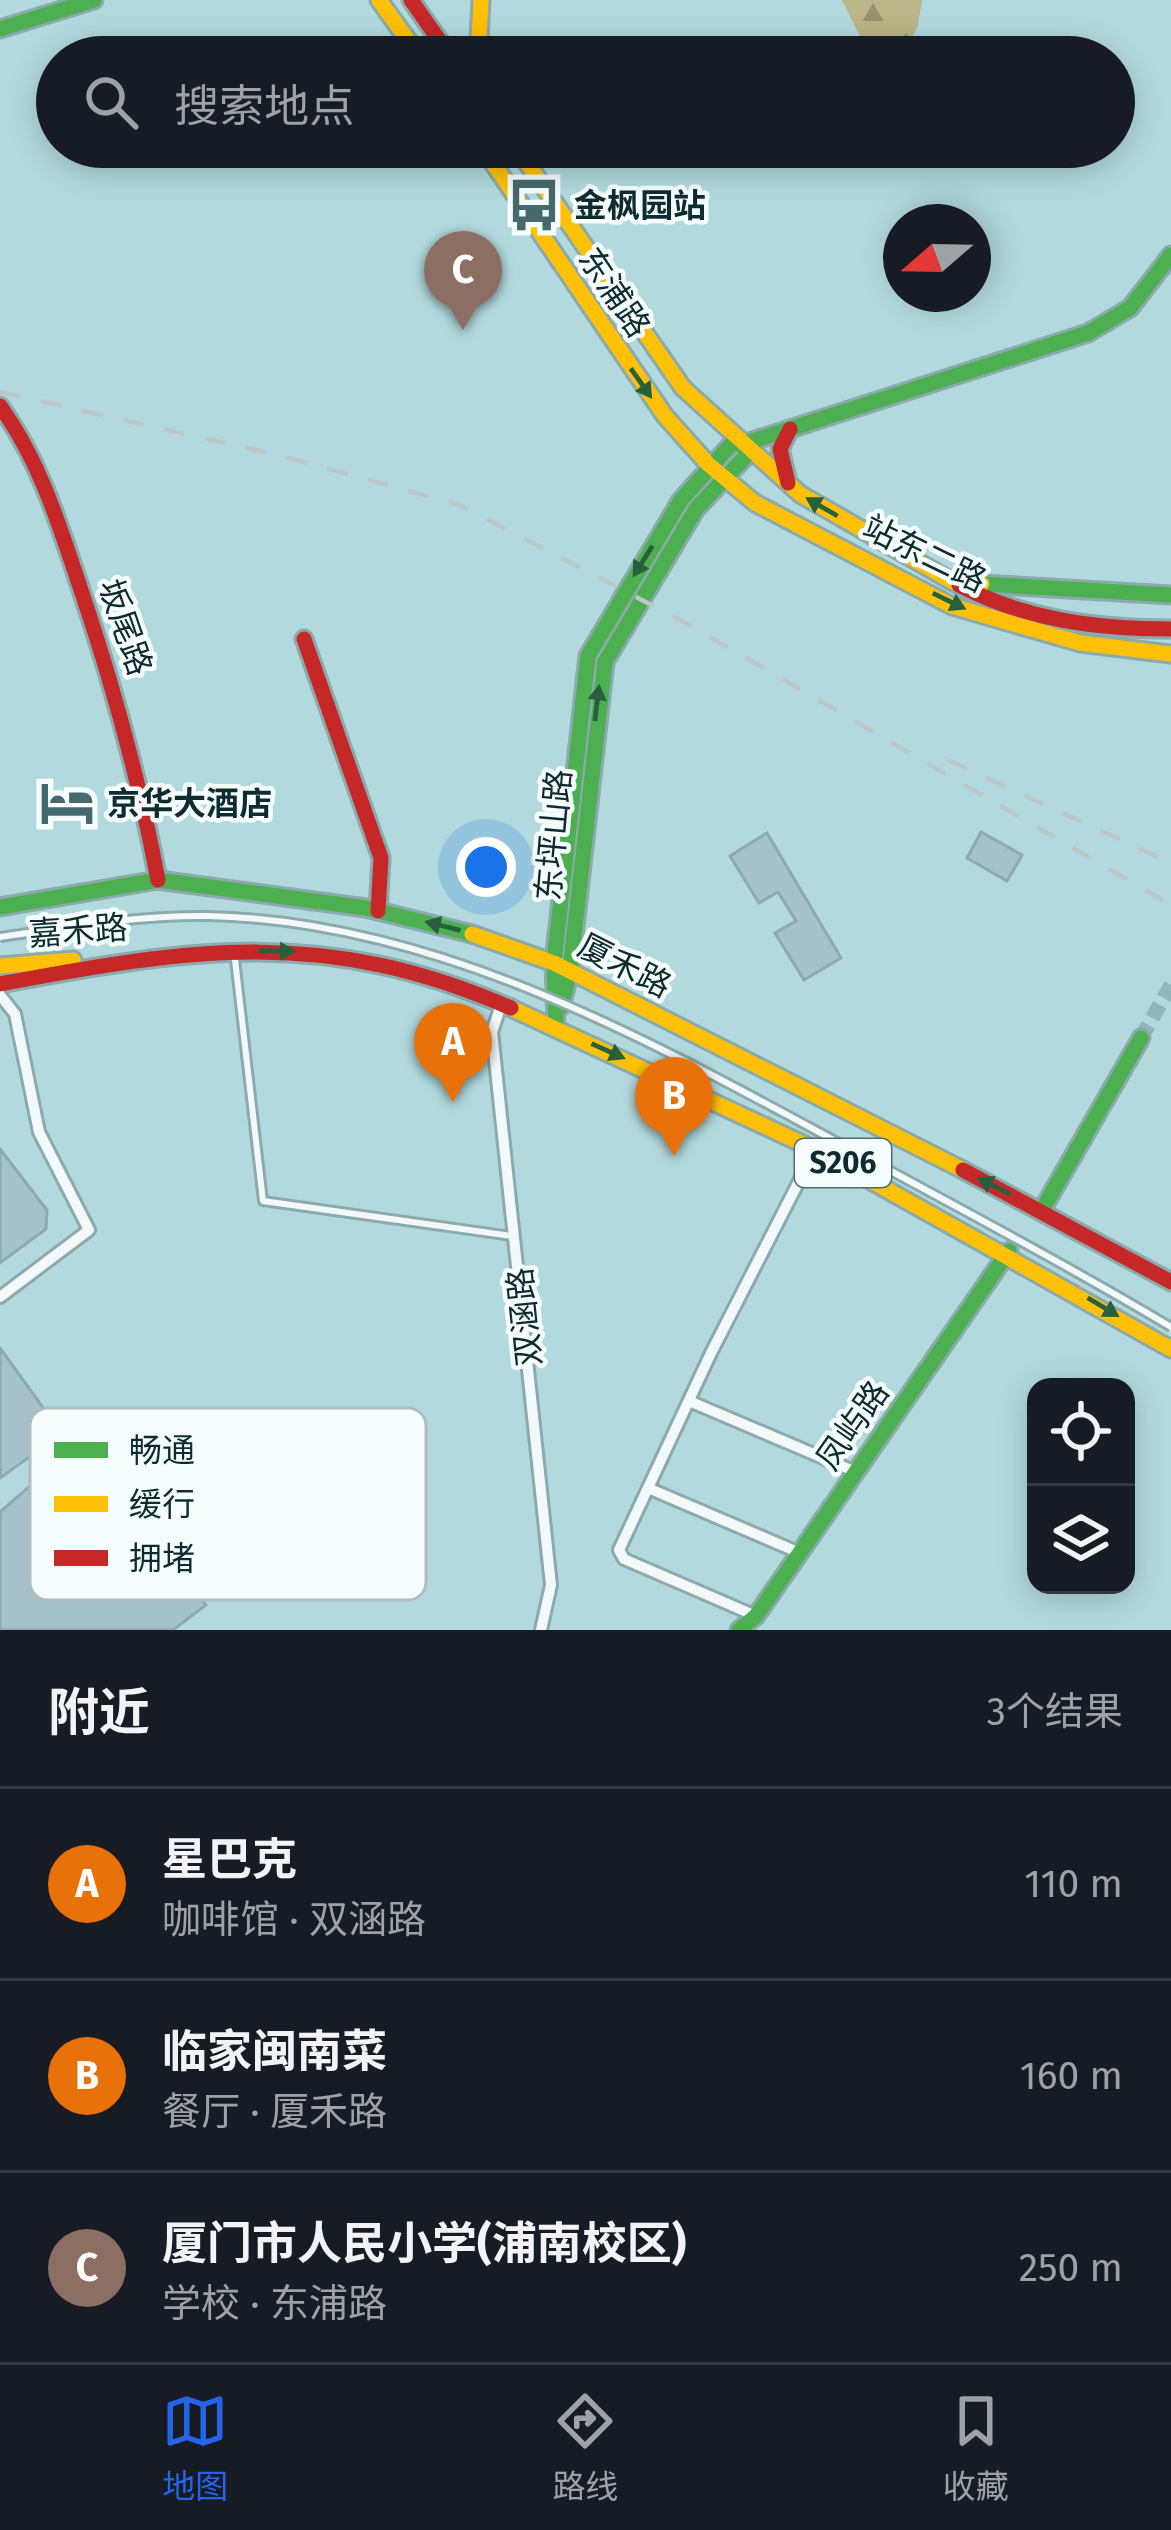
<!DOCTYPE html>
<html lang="zh">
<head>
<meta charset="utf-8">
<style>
  body { margin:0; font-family:"Fira Sans","Noto Sans SC",sans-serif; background:#242831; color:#f1f3f6 }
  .controls { position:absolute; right:36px; bottom:36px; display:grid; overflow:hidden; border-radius:24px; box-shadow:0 6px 30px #0003 }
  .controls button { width:108px; height:108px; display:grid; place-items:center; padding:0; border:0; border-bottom:3px solid #363941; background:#171b24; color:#f1f3f6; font:60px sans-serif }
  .compass { position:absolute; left:883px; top:204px; width:108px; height:108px; border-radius:50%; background:#171b24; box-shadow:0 6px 30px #0003; rotate:250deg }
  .you { position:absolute; left:486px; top:867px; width:42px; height:42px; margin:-30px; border:9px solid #fff; border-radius:50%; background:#1a73e8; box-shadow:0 0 0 18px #1a73e833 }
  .badge { display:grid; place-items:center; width:78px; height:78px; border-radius:50%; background:#2563eb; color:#fff; font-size:39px; font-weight:700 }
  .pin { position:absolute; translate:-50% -99px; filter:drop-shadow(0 3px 6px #0008) }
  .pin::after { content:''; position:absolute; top:63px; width:42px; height:36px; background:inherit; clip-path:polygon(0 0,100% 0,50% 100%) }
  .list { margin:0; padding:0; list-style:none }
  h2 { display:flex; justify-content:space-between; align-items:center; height:156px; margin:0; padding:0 48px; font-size:51px }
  h2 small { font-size:39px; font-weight:400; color:#9ea1a6 }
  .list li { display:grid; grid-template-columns:78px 1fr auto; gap:36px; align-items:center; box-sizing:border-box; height:192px; padding:0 48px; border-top:3px solid #363941 }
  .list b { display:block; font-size:45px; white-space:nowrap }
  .list p { margin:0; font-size:39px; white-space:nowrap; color:#9ea1a6 }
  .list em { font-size:39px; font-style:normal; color:#9ea1a6 }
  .icon { flex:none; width:66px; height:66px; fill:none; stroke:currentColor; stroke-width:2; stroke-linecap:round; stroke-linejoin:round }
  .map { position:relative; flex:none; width:1171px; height:1630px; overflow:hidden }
  .search { position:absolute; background:#171b24; box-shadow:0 6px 30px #0003; left:36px; right:36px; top:36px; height:132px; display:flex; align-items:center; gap:30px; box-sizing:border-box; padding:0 42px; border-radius:66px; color:#9ea1a6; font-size:45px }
  .sheet { height:732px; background:#171b24 }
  nav { display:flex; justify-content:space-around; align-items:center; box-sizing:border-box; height:168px; border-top:3px solid #363941; background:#171b24; font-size:33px; color:#9ea1a6 }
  nav a { display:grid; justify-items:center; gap:6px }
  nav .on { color:#2563eb }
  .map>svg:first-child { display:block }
  .forest { fill:url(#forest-firs) }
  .building { fill:#a4c2c8; stroke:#8caab0; stroke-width:3 }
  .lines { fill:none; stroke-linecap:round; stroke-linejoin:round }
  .secondary-tunnel { stroke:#91b7bb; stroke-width:15; stroke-dasharray:15 8; stroke-linecap:butt }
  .lane-casing { stroke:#8aaaac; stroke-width:12 }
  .street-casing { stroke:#8aaaac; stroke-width:16 }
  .fast-casing { stroke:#8aaaac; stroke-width:21 }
  .slow-casing { stroke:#8aaaac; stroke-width:21 }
  .jam-casing { stroke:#8aaaac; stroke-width:21 }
  .lane { stroke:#f3f9fa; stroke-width:6 }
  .street { stroke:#f3f9fa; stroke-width:10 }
  .fast { stroke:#4caf50; stroke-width:15 }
  .slow { stroke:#ffc107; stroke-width:15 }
  .jam { stroke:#c62828; stroke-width:15 }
  .rail { stroke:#bcc7c8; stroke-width:4.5; stroke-dasharray:21 21; stroke-linecap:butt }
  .lane-bridge-casing { stroke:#8aaaac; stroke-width:12; stroke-linecap:butt }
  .lane-bridge { stroke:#f3f9fa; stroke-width:6 }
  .oneway { fill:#27603c }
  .labels { text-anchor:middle; stroke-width:9; stroke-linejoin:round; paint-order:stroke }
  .shield { fill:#f6fdfd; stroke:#546b6d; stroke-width:3 }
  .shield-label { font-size:30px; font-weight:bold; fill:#0e2c2f }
  .poi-label { font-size:33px; font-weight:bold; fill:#0e2c2f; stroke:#f6fdfd; text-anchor:start }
  .street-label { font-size:33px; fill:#0e2c2f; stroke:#f6fdfd }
  .key { fill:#f6fdfd; stroke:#b0bebf; stroke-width:3 }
  .key-label { font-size:33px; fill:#0e2c2f }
</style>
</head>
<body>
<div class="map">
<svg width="1171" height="1630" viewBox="0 0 1171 1630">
  <defs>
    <pattern id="forest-firs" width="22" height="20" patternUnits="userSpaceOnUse" patternTransform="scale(3)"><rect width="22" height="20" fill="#bbb689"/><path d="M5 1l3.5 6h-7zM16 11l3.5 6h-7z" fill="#969470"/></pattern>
  </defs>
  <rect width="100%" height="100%" fill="#b2dade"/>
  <!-- forest -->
  <path class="forest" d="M842 0H922L918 26 901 57H870Z"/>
  <!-- building -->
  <g class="building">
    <path d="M981 832 1022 855 1007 881 967 858Z"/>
    <path d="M767 833 841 958 804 980 775 933 796 921 778 892 759 903 730 856Z"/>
    <path d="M0 1149 47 1210 46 1229 0 1263Z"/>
    <path d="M0 1348 62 1434 0 1478Z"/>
    <path d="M84 1439 206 1605 173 1630H0V1512Z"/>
  </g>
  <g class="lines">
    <!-- secondary-tunnel -->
    <path class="secondary-tunnel" d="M1141 1038 1171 985"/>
    <defs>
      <path id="lane" d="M234 951 263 1201 512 1236"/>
      <g id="street">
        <path d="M0 995 15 1014 39 1132 89 1230 0 1297"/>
        <path d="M501 1005 492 1032 551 1585 541 1630"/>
        <path d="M689 1401 856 1472"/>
        <path d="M648 1488 800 1553"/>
        <path d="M756 1616 624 1559 619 1550 711 1353 816 1148"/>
      </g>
      <g id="fast">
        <path d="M0 29 94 0"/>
        <path d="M740 445 1088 333 1130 308 1171 255"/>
        <path d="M982 584 1171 595"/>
        <path d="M0 907 158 880 366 908 472 934"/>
        <path d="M561 1007 570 971 605 662 696 509 749 453"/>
        <path d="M556 1027 554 963 588 656 681 500 735 440"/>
        <path d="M1042 1210 1141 1038"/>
        <path d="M739 1630 756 1616 1009 1251"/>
      </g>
      <g id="slow">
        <path d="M379 0 420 57"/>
        <path d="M478 57 481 0"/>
        <path d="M482 147 665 416 708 464 755 503 952 606 1080 643 1171 654"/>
        <path d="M516 147 683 388 800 494 953 582 982 584"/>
        <path d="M472 934 554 963 963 1170"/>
        <path d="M0 966 73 960"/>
        <path d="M511 1008 818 1151 1171 1349"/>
      </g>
      <g id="jam">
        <path d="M411 0 451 57"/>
        <path d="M0 406C39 460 58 521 79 584 112 681 139 779 158 880"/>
        <path d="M788 483 780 449 790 429"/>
        <path d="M959 585C1026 620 1096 629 1171 629"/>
        <path d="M304 639 381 858 378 911"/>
        <path d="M0 984C193 948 325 927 511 1008"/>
        <path d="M963 1170 1171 1282"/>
      </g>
    </defs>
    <!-- lane casing -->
    <use href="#lane" class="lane-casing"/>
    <!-- street casing -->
    <use href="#street" class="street-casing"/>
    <!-- fast casing -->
    <use href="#fast" class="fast-casing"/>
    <!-- slow casing -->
    <use href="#slow" class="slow-casing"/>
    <!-- jam casing -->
    <use href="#jam" class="jam-casing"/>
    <!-- lane -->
    <use href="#lane" class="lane"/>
    <!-- street -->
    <use href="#street" class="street"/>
    <!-- fast -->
    <use href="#fast" class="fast"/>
    <!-- slow -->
    <use href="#slow" class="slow"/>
    <!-- jam -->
    <use href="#jam" class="jam"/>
    <!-- rail -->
    <g class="rail">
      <path d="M0 392 278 455 460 505 686 623 1171 905"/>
      <path d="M948 760 1171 863"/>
    </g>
    <defs>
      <path id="lane-bridge" d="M0 937C69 927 138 915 208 916 440 921 654 1043 852 1150 959 1208 1067 1265 1171 1327"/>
    </defs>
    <!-- lane-bridge casing -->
    <use href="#lane-bridge" class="lane-bridge-casing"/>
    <!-- lane-bridge -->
    <use href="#lane-bridge" class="lane-bridge"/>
  </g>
  <!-- one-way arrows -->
  <defs><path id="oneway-solid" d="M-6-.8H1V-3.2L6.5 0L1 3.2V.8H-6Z" transform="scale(3)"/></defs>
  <g class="oneway">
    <use href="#oneway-solid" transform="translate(641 383) rotate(55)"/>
    <use href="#oneway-solid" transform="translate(822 507) rotate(-150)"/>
    <use href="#oneway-solid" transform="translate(643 561) rotate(122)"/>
    <use href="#oneway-solid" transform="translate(949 601) rotate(26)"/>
    <use href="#oneway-solid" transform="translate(597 703) rotate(-83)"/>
    <use href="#oneway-solid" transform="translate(443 926) rotate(-166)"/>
    <use href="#oneway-solid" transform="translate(277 951) rotate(1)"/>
    <use href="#oneway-solid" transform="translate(608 1051) rotate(24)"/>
    <use href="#oneway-solid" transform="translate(994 1186) rotate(-153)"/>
    <use href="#oneway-solid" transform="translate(1103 1307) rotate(31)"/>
  </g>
  <!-- icons -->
  <defs>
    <symbol id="bus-bare" viewBox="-9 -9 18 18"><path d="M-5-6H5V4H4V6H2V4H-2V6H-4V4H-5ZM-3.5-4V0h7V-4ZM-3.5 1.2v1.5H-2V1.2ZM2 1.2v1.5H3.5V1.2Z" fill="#47696c" stroke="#f6fdfd" stroke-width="2.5" paint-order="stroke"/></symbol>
    <symbol id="hotel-bare" viewBox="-9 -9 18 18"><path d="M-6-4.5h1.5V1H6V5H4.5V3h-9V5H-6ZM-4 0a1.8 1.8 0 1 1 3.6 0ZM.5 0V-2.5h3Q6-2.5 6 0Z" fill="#47696c" stroke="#f6fdfd" stroke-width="2.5" paint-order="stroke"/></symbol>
  </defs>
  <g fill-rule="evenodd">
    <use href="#bus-bare" x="496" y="167" width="76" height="76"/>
    <use href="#hotel-bare" x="29" y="765" width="76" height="76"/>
  </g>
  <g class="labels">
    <!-- shield labels -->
    <rect class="shield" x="795" y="1139" width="96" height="48" rx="9"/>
    <g class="shield-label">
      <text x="843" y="1173">S206</text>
    </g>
    <!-- poi labels -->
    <g class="poi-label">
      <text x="574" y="217">金枫园站</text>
      <text x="107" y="815">京华大酒店</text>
    </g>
    <!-- street labels -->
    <g class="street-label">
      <text transform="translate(615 292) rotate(56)" y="12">东浦路</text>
      <text transform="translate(925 553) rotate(26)" y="12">站东二路</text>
      <text transform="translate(126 627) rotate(71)" y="12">坂尾路</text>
      <text transform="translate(553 835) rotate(-85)" y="12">东坪山路</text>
      <text transform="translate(78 930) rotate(-4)" y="12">嘉禾路</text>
      <text transform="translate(625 965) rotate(27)" y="12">厦禾路</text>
      <text transform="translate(524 1317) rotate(-96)" y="12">双涵路</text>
      <text transform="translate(852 1425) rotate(-55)" y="12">凤屿路</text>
    </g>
  </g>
  <!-- legend -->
  <rect x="30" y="1408" width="396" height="192" rx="18" class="key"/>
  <rect x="54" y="1442" width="54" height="16" fill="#4caf50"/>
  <rect x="54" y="1496" width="54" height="16" fill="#ffc107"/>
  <rect x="54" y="1550" width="54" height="16" fill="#c62828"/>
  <g class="key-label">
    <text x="129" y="1462">畅通</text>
    <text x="129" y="1516">缓行</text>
    <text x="129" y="1570">拥堵</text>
  </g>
</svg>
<div class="controls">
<button><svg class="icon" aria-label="locate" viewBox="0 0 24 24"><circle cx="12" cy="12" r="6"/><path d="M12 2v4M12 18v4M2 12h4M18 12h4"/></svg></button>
<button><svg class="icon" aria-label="layers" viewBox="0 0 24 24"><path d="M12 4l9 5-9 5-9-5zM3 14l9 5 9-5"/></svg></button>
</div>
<svg class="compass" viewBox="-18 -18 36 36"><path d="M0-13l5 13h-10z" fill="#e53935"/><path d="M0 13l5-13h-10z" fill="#9ea1a6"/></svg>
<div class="you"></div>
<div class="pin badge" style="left:453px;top:1102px;background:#e8710a">A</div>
<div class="pin badge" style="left:674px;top:1156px;background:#e8710a">B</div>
<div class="pin badge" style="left:463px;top:330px;background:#8d6e63">C</div>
<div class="search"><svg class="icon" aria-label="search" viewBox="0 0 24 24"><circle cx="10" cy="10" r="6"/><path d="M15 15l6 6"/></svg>搜索地点</div>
</div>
<section class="sheet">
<h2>附近<small>3个结果</small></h2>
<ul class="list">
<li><span class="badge" style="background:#e8710a">A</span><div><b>星巴克</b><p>咖啡馆 · 双涵路</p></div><em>110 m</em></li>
<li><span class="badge" style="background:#e8710a">B</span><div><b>临家闽南菜</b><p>餐厅 · 厦禾路</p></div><em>160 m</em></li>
<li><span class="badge" style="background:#8d6e63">C</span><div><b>厦门市人民小学(浦南校区)</b><p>学校 · 东浦路</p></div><em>250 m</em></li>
</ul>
</section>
<nav>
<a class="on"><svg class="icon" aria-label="map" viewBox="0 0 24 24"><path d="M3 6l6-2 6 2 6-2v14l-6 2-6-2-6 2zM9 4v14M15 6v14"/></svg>地图</a>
<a><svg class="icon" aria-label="directions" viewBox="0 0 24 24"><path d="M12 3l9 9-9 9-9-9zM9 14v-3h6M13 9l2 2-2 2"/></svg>路线</a>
<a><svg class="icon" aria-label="saved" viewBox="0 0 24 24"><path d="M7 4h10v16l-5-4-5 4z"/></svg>收藏</a>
</nav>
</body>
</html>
